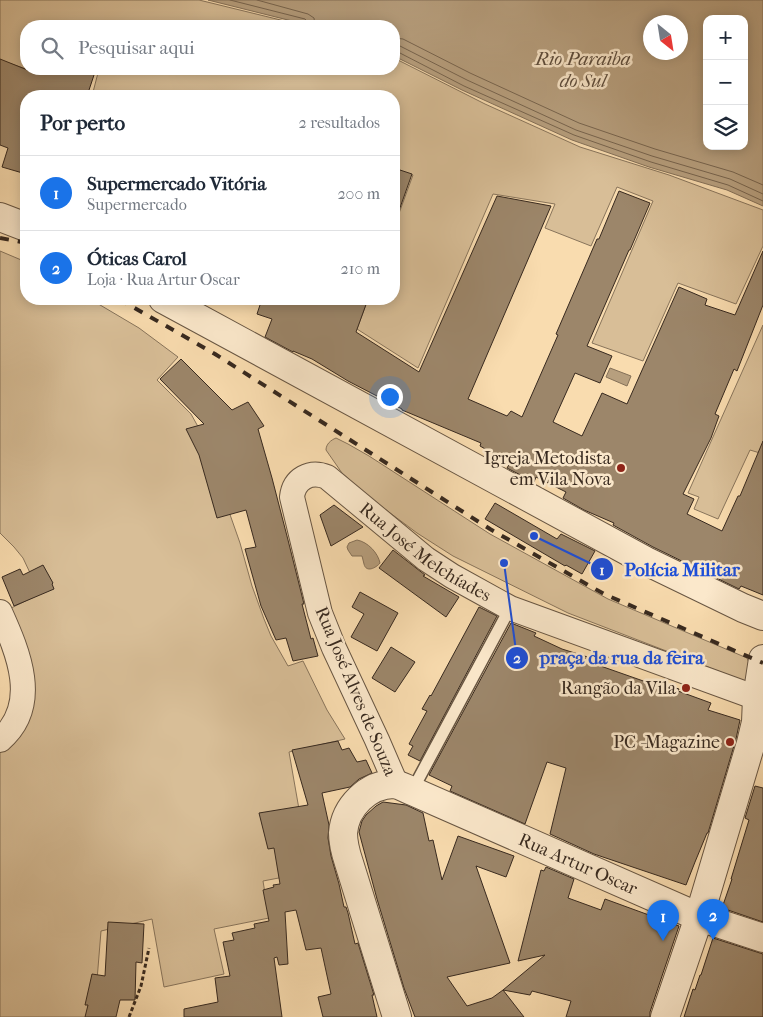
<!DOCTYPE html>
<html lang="pt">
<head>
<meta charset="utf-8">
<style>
  body { margin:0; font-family:"IM FELL French Canon",serif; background:#f6f6f7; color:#1f2937 }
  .controls { position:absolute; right:15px; top:15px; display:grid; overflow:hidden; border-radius:10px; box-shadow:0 2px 12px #0003 }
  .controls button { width:45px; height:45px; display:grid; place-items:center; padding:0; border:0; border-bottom:1px solid #e0e1e3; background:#fff; color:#1f2937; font:25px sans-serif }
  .compass { position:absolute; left:643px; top:15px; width:45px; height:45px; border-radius:50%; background:#fff; box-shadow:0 2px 12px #0003; rotate:150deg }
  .you { position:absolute; left:389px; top:396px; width:18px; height:18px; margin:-12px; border:4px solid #fff; border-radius:50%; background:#1a73e8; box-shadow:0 0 0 8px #1a73e833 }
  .badge { display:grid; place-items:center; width:32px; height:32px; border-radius:50%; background:#1a73e8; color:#fff; font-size:16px; font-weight:700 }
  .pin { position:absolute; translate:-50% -41px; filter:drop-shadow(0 1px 2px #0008) }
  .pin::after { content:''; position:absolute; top:26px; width:18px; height:15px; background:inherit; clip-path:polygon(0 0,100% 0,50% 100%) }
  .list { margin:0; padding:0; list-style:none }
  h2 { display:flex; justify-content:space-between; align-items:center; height:65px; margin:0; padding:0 20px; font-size:21px }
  h2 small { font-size:16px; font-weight:400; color:#747a83 }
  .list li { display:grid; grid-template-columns:32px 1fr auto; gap:15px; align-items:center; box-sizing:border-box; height:75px; padding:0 20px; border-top:1px solid #e0e1e3 }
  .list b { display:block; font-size:19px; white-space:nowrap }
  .list p { margin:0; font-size:16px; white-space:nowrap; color:#747a83 }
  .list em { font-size:16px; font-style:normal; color:#747a83 }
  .icon { flex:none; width:28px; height:28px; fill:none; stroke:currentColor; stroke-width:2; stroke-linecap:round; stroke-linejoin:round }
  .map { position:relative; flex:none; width:763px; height:1017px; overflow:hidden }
  .search { position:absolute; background:#fff; box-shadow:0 2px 12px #0003; left:20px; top:20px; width:380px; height:55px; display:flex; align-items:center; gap:12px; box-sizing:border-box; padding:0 18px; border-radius:20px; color:#747a83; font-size:19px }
  .panel { position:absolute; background:#fff; box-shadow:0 2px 12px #0003; left:20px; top:90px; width:380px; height:215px; border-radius:20px }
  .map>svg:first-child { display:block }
  .green { fill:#d8be97; stroke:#88745b }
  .water { fill:#b79f7e; stroke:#847058; fill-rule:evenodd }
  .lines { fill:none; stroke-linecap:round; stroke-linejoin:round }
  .shore { stroke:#77644e; stroke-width:1 }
  .building { fill:#9c866a; stroke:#37291f }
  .service-casing { stroke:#685643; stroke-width:14 }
  .minor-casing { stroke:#685643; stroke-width:26 }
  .tertiary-casing { stroke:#685643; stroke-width:30 }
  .path { stroke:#37291f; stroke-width:3; stroke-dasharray:4 2.5; stroke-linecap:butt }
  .service { stroke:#fbe8cb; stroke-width:11 }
  .minor { stroke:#fbe8cb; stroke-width:24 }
  .tertiary { stroke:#fbe8cb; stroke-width:28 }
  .rail { stroke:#37291f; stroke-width:4; stroke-dasharray:9 9; stroke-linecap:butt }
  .poi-dot { fill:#8f2418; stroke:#fbe8cb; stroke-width:2 }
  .labels { text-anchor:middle; stroke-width:5; stroke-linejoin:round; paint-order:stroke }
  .poi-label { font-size:18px; fill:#37291f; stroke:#fbe8cb; text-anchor:end }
  .street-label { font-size:18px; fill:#37291f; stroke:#fbe8cb }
  .water-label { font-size:19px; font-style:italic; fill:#5d4c3c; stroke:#fbe8cb }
  .leader { fill:none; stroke:#1d4ed8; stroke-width:2 }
  .callout-dot { fill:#1d4ed8; stroke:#fbe8cb; stroke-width:2 }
  .mark-label { font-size:15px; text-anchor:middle; font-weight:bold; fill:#fff }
  .callout-label { font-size:19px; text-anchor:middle; font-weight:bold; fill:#1d4ed8; stroke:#fbe8cb; stroke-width:5; stroke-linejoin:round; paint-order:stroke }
</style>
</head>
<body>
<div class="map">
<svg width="763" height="1017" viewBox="0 0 763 1017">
  <rect width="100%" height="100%" fill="#f9dcaf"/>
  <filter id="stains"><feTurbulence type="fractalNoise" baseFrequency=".004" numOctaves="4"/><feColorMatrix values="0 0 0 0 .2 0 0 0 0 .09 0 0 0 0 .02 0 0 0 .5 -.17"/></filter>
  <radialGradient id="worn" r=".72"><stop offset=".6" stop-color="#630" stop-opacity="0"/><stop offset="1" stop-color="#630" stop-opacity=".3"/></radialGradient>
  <!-- green -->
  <g class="green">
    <path d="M0 0H199L305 26H26V69L0 60Z"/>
    <path d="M394 58 485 104 580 147 669 175 763 210V246L736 304 678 283 643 361 592 343 653 201 617 187 591 246 545 228 555 204 493 194 418 368 357 329 368 299H394V227L413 175 394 169V96H92L99 69H394Z"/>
    <path d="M0 251 26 262V299H90L139 328 178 357 157 380 191 414 201 432 240 543 252 586 264 619 271 636 288 666 303 661 327 710 345 739 289 752 310 872 263 881 269 918 214 929 224 974 164 987 152 919 101 931 94 1017H0V748L14 737 9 609 40 594 23 558 14 547 0 533Z"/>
    <path d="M763 325V447L760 453 750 450 718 519 694 509 699 497 688 493Z"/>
    <path d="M336 438 348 444 369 456 490 534 608 599 747 658 750 665 746 681H744L568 613 453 556 417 533 366 495 342 473 326 450C326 444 331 440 336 438Z"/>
  </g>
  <!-- water -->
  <g class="water">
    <path d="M208 0H763V206L727 190 649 167 572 140 462 90 394 56V26H312ZM707 19H744V146H707ZM680 22V52H650V22Z"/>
    <path d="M610 368 631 376 627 386 606 377Z"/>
    <path d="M357 540C368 542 378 553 380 563 376 568 366 573 364 564 363 561 363 559 362 556H352L348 550 347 547 349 543Z"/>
  </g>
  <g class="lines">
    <!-- shore -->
    <g class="shore">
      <path d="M230 0 305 19 308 22 309 26"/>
      <path d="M257 0 308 14 314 18 315 26"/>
      <path d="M394 38 403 39 470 73 579 123 655 149 733 172 763 185"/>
      <path d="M394 45 400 46 467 80 576 130 652 156 730 179 763 194"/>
      <path d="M394 52H398L464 86 574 135 651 162 728 185 763 201"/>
    </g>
  </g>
  <!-- building -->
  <g class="building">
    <path d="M0 59 35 73 36 69H96L87 96H26V174L2 167 8 148 0 145Z"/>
    <path d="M394 168 412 174 396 219 394 218Z"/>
    <path d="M619 191 650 203 630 250H629L587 346 612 356 600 383 575 373 553 422 582 436 602 393 627 404 679 287 707 299 705 305 735 315 763 251V305L737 371 734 369 715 414 719 416 711 438 683 494 694 499 687 514 722 531 738 496H740L763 441V595L741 586 739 589 653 547 613 525 614 523 584 510 563 498 566 492 536 477 534 482 507 468 510 463 480 446 481 443 402 410V409L348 381 312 359 293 351V352L265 337 272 319 257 314 262 299H368L356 332 419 372 497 196 551 206 468 399 507 416 511 411 522 417 558 335 556 334 597 239H599Z"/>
    <path d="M181 359 232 410 248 402 264 426 258 429 272 478 288 540 304 604H302L311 639 313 638 318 656 293 661 286 638 276 640 261 606 245 549 256 547 246 510 217 518 199 455 186 429 204 424 160 379Z"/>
    <path d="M495 503 557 539 561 534 595 551 582 574 566 565 565 566 485 519Z"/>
    <path d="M334 505 363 527 331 546 320 515Z"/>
    <path d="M393 550 425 575 423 576 459 597 446 617 379 568Z"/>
    <path d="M43 565 53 583 52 584 54 589 14 606 2 577 20 569 23 575Z"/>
    <path d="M360 592 398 613 377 651 351 637 364 614 352 607Z"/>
    <path d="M479 607 497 616 420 761 408 755 413 746 409 744 427 711 422 709 430 695 431 696Z"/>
    <path d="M511 623 536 633 534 636 562 649 594 659 592 663 649 683 650 680 679 689 678 691 711 703 708 710 740 720 736 739 708 833H707L695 862 686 885 594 854 550 834 566 768 547 762 525 824 450 791 452 786 429 775Z"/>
    <path d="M391 647 415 662 395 692 372 678Z"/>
    <path d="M338 741 342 750 349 748 357 762 366 760 372 773 359 779 350 787 322 793 329 825 328 838 331 856 339 884 344 907H346L348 913 355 944 358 943 374 995H372L377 1017H323L318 997 331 994 321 948 306 950 296 910 285 912 288 964 279 965 277 957 274 958 282 1017H184V1009L218 1002 215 978 230 976 223 942 234 940 232 933 255 928 254 924 269 921 263 890 274 887 273 885 280 884 274 848 268 849 259 813 308 805 292 750Z"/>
    <path d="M755 786 763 788V922L722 908 732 879H731L749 820 745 818Z"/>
    <path d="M383 802 406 805 423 813 429 841 433 840 442 880 458 836 514 856 506 877 476 866 510 963 447 977 467 1006 492 998 503 990 524 1017H415L404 988 377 899 359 832 362 821 366 815 376 806Z"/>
    <path d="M546 867 574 879 568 898 601 910 605 899 679 926 663 973 650 1012V1017H566L571 1001 532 991 530 995 503 990 545 955 518 961 541 870 544 871Z"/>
    <path d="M108 922 144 924 142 963 136 962 135 1000H120L116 1017H85L88 1005H85L92 974 105 976Z"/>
    <path d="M713 938 763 954V1017H684L693 989 695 990 700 975H701Z"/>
  </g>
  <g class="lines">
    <defs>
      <path id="service" d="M412 791 510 608"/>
      <g id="minor">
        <path d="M0 612C18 652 41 705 0 740"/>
        <path id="s1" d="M396 784 377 740 334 648 320 613 292 497C294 479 310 470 327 477L426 559 452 576 510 608 757 698"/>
      </g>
      <g id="tertiary">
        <path d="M0 217 26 227"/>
        <path d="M163 299 646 561 743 608 763 616"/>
        <path id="s2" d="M397 1017 349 863C346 854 343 843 343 833 345 807 368 784 394 784 400 785 407 789 412 791L699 917 763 938"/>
        <path d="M665 1017 699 917 751 743 756 722 757 698 763 659"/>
      </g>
    </defs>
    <!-- service casing -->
    <use href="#service" class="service-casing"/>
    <!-- minor casing -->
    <use href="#minor" class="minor-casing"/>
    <!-- tertiary casing -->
    <use href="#tertiary" class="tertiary-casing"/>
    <!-- path -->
    <path class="path" d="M129 1017 141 986 149 948"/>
    <!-- service -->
    <use href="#service" class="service"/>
    <!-- minor -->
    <use href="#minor" class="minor"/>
    <!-- tertiary -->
    <use href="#tertiary" class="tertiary"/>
    <!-- rail -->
    <g class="rail">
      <path d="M0 238 22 242 26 245"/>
      <path d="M119 299 215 354 490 529 604 594 763 663"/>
    </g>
  </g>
  <!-- markers -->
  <g class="poi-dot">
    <circle cx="621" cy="468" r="5"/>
    <circle cx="686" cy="688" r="5"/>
    <circle cx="730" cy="742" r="5"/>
  </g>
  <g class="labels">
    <!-- poi labels -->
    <g class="poi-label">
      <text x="611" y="464">Igreja Metodista<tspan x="611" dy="21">em Vila Nova</tspan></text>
      <text x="676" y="694">Rangão da Vila</text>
      <text x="720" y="748">PC -Magazine</text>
    </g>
    <!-- street labels -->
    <g class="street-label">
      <text dy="6" stroke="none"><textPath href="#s1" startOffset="478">Rua José Melchíades</textPath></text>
      <text transform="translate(356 691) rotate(67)" y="6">Rua José Alves de Souza</text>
      <text dy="6" stroke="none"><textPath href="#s2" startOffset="470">Rua Artur Oscar</textPath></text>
    </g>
    <!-- water labels -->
    <g class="water-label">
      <text x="583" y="65">Rio Paraiba<tspan x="583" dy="22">do Sul</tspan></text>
    </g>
  </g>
  <!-- callouts -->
  <path class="leader" d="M534 536L602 569M504 563L517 658"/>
  <g class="callout-dot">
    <circle cx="534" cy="536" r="5"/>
    <circle cx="504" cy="563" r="5"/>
    <circle cx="602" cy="569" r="12"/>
    <circle cx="517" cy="658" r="12"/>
  </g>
  <g class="mark-label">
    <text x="602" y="575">1</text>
    <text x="517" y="663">2</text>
  </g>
  <g class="callout-label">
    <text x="682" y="576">Polícia Militar</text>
    <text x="622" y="664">praça da rua da feira</text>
  </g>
  <rect width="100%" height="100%" filter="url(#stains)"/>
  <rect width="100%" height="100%" fill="url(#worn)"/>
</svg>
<div class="controls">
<button>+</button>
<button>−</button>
<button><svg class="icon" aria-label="layers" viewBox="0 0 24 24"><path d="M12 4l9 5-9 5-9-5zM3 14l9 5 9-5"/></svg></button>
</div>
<svg class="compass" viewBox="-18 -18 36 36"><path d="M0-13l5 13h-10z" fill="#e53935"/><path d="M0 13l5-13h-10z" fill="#747a83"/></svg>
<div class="you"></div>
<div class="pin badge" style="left:663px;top:941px">1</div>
<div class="pin badge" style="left:713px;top:940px">2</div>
<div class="search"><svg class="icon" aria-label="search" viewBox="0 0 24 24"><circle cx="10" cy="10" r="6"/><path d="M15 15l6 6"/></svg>Pesquisar aqui</div>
<section class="panel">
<h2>Por perto<small>2 resultados</small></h2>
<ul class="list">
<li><span class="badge">1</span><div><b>Supermercado Vitória</b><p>Supermercado</p></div><em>200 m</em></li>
<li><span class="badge">2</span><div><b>Óticas Carol</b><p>Loja · Rua Artur Oscar</p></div><em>210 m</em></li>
</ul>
</section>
</div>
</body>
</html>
